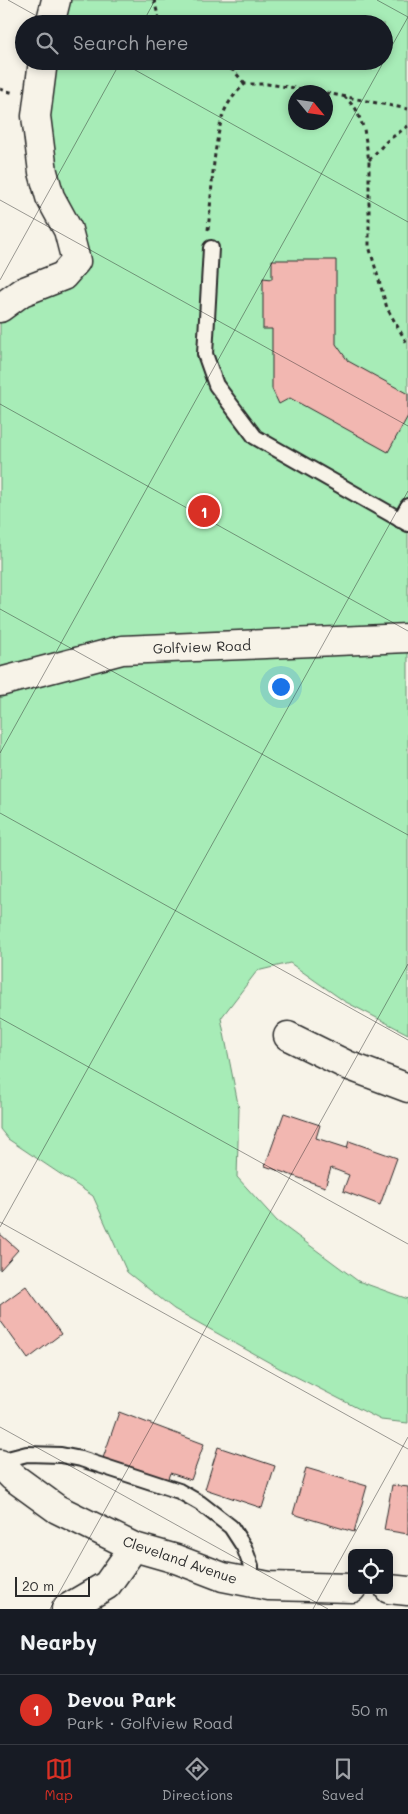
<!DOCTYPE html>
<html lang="en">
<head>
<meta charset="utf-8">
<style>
  body { margin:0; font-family:Mali,sans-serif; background:#20242c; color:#f1f3f6 }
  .controls { position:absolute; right:15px; bottom:15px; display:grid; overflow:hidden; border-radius:8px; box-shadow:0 2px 8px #0003 }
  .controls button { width:45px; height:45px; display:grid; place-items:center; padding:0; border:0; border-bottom:1px solid #363941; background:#171b24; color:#f1f3f6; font:25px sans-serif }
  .compass { position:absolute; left:288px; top:85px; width:45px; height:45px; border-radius:50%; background:#171b24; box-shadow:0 2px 8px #0003; rotate:119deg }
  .scale { position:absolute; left:15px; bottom:12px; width:75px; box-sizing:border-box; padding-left:5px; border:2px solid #2b2b2b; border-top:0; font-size:14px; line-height:18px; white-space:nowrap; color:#2b2b2b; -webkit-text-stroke:4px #f7f3e8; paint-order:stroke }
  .you { position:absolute; left:280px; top:686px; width:18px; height:18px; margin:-12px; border:4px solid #fff; border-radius:50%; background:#1a73e8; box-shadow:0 0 0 8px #1a73e833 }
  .badge { display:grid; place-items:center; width:32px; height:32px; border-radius:50%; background:#d93025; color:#fff; font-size:16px; font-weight:700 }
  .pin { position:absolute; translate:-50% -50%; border:2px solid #fff; box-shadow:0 1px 5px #0006 }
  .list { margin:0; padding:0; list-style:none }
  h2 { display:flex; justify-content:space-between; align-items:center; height:65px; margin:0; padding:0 20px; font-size:21px }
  h2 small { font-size:16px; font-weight:400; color:#9ea1a6 }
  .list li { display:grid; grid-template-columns:32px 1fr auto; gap:15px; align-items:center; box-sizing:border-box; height:70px; padding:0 20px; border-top:1px solid #363941 }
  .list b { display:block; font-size:19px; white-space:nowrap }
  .list p { margin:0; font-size:16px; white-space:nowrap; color:#9ea1a6 }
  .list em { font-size:16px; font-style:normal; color:#9ea1a6 }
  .icon { flex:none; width:28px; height:28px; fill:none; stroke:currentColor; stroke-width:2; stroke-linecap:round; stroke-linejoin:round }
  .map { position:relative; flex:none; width:408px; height:1609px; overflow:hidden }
  .search { position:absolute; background:#171b24; box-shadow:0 2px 8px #0003; left:15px; right:15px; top:15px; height:55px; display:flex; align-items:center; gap:12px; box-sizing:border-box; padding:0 18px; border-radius:28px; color:#9ea1a6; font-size:19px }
  .sheet { height:135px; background:#171b24 }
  nav { display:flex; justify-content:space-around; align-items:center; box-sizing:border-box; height:70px; border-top:1px solid #363941; background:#171b24; font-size:14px; color:#9ea1a6 }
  nav a { display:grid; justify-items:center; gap:2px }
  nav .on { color:#d93025 }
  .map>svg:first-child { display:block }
  .green { fill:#a7ecb7; stroke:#698c71; fill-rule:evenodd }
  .building { fill:#f2b7b1; stroke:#2b2b2b }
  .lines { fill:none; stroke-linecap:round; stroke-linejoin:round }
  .lane-casing { stroke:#2b2b2b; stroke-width:18 }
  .street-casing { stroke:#2b2b2b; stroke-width:31 }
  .path { stroke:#2b2b2b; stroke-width:3; stroke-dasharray:4 4; stroke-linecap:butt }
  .lane { stroke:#f7f3e8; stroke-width:14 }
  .street { stroke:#f7f3e8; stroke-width:28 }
  .ticks { fill:none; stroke:#2b2b2b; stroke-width:1; stroke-opacity:0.45 }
  .labels { text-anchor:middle; stroke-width:4.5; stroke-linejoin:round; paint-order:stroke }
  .street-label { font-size:14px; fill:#2b2b2b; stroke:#f7f3e8 }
</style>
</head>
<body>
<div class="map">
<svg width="408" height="1609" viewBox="0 0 408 1609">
  <rect width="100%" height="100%" fill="#f7f3e8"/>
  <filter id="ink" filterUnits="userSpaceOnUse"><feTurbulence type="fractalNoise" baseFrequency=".02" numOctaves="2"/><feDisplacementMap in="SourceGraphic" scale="10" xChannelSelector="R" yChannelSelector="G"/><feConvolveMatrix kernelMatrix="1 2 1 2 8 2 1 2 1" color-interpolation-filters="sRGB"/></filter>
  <g filter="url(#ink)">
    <!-- green -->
    <path class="green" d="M56 0H408V1034L344 1001 290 963 257 971 221 1018 239 1109 237 1177 277 1221 358 1281 408 1299V1423L381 1420 279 1368 174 1309 127 1272 93 1196 8 1139 0 1129V308L76 261 50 197 43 61H384V24H50ZM296 92H326V122H296Z"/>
    <!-- building -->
    <g class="building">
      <path d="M272 260H336V344L348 361 408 394V416L388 452 290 398 279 404 272 389V329H263V278L272 279Z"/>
      <path d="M284 1113 320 1125 316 1138 347 1148 349 1141 397 1158 380 1205 343 1191 349 1175 331 1168 325 1187 265 1166Z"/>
      <path d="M0 1234 18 1250 0 1270Z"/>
      <path d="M26 1286 61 1334 28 1359 0 1320V1305Z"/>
      <path d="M119 1412 204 1444 191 1480 170 1473 166 1484 102 1461Z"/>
      <path d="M218 1447 275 1466 262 1508 205 1489Z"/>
      <path d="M306 1468 367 1486 354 1532 293 1514Z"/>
      <path d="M392 1485 408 1487V1534L384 1530Z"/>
    </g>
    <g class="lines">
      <defs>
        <g id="lane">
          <path d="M211 248 205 354 216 385 255 437 408 524"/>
          <path d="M400 520 408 506"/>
          <path d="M0 1461 27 1454 61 1455 81 1459 179 1491 200 1503 231 1527 244 1547 251 1566 250 1582"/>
        </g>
        <g id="street">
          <path d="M50 24 56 0"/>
          <path d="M0 308 22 292 63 276 76 261 68 230 50 197 43 172 36 116 43 61"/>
          <path d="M0 682 122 650 408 638"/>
          <path d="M288 1036 347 1065 408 1088"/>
          <path d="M0 1464 13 1477 57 1509 134 1547 176 1559 223 1577 269 1586 352 1588"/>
          <path d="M389 1589 408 1591"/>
          <path d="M66 1609 107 1585 134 1547"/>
        </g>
      </defs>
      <!-- lane casing -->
      <use href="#lane" class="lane-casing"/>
      <!-- street casing -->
      <use href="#street" class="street-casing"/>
      <!-- path -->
      <g class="path">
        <path d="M154 0 159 19 164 24"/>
        <path d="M217 61 234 71 245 84"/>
        <path d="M0 89 14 93"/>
        <path d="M326 93 408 109"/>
        <path d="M344 96 356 109 364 129 369 161V246L387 308 408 345"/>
        <path d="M369 160 387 141 408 126"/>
        <path d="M208 230C212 195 212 157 221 122 224 107 234 94 245 84H267L323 92"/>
      </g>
      <!-- lane -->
      <use href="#lane" class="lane"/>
      <!-- street -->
      <use href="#street" class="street"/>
    </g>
  </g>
  <!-- ticks -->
  <path class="ticks" d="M8 0 51 24M377 0 408 17M142 24 155 0M384 60 408 17M119 61 408 222M0 200 408 426M0 280 121 61M0 404 408 631M0 609 408 835M0 753 384 61M0 813 408 1040M0 1018 408 1244M0 1222 408 1449M0 1227 408 491M0 1427 328 1609M50 1609 408 964M313 1609 408 1437"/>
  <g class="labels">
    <!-- street labels -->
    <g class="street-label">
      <text transform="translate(202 647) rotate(-2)" y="5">Golfview Road</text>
      <text transform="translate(180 1560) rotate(19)" y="5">Cleveland Avenue</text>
    </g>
  </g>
</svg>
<div class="controls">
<button><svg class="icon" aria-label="locate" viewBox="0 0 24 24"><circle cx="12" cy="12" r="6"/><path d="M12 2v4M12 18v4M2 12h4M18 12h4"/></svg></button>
</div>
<svg class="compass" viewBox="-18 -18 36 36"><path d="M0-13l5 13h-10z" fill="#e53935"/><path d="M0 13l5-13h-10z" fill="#9ea1a6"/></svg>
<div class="scale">20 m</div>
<div class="you"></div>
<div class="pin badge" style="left:204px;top:511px">1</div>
<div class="search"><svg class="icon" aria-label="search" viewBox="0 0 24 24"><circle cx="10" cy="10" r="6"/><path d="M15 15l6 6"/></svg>Search here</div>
</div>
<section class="sheet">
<h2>Nearby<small></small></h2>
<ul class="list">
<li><span class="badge">1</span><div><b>Devou Park</b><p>Park · Golfview Road</p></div><em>50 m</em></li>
</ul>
</section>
<nav>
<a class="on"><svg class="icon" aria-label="map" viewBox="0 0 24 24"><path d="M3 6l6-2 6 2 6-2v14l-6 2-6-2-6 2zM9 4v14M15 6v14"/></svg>Map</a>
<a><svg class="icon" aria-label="directions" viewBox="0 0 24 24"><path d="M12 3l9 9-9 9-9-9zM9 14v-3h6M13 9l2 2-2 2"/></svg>Directions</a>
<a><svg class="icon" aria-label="saved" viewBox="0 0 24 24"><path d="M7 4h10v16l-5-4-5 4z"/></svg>Saved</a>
</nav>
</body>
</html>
